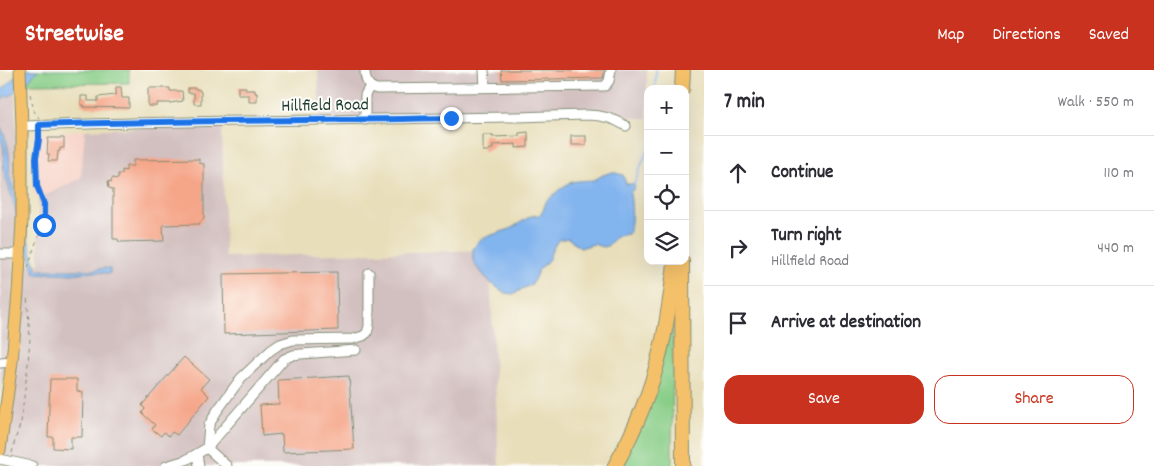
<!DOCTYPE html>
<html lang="en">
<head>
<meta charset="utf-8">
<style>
  body { margin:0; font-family:Dekko,sans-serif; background:#f7f7f7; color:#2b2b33 }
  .controls { position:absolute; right:15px; top:15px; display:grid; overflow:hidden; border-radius:10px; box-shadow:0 5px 20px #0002 }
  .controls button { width:45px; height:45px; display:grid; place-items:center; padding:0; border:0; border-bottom:1px solid #e1e1e2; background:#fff; color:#2b2b33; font:25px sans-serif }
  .stop { position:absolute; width:15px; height:15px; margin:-11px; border:4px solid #1a73e8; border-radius:50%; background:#fff }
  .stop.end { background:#1a73e8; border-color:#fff; box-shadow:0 1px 5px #0008 }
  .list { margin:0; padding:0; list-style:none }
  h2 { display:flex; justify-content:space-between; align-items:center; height:65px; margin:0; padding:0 20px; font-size:21px }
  h2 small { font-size:16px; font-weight:400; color:#7c7c81 }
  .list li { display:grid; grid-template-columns:32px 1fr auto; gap:15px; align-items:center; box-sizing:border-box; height:75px; padding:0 20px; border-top:1px solid #e1e1e2 }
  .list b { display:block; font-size:19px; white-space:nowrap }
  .list p { margin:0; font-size:16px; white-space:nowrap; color:#7c7c81 }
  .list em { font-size:16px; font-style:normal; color:#7c7c81 }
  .actions { display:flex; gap:10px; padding:15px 20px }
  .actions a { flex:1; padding:11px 0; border:1px solid #c8321e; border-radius:15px; text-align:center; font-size:18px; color:#c8321e }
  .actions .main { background:#c8321e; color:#fff }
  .icon { flex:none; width:28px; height:28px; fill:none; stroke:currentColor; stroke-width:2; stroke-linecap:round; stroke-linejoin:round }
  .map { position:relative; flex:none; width:704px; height:396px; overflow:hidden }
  header { display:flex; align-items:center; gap:30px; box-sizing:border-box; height:70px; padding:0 25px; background:#c8321e; color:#fff }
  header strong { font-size:24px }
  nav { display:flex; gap:28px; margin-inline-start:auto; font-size:18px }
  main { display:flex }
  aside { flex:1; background:#fff }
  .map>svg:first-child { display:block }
  .built { fill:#f7d1c6 }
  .industrial { fill:#d2bfbf }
  .green { fill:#89ce88; stroke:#54865e }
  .water { fill:#82b4ee; stroke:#507891 }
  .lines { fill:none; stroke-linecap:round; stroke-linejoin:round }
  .stream { stroke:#82b4ee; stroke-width:2 }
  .building { fill:#f5a588 }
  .minor-casing { stroke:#848e77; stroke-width:11 }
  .major-casing { stroke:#848e77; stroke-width:13 }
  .highway-casing { stroke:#848e77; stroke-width:16 }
  .path { stroke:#848e77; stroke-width:1; stroke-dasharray:4 4; stroke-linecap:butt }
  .minor { stroke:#fff; stroke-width:9 }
  .major { stroke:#f4c16a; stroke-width:11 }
  .highway { stroke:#f4c16a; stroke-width:14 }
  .route { stroke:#1a73e8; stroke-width:6 }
  .labels { text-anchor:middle; stroke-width:4; stroke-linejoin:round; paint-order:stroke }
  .street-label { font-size:18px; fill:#1f3d34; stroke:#fdfcf7 }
</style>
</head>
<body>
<header>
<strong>Streetwise</strong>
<nav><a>Map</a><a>Directions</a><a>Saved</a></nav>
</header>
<main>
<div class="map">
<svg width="704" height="396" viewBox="0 0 704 396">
  <rect width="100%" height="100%" fill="#fdfcf7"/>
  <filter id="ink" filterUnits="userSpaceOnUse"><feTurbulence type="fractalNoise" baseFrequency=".02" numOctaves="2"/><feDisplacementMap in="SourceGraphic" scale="10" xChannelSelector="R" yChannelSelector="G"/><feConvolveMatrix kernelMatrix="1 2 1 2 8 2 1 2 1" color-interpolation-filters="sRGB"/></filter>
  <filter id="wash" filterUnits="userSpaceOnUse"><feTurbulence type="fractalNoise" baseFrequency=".0096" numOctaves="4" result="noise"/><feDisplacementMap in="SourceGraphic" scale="20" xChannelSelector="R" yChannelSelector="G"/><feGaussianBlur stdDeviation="1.12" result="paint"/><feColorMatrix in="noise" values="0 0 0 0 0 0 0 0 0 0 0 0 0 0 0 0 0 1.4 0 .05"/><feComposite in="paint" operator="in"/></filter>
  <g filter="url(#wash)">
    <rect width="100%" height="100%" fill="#e8deba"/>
    <!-- built -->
    <path class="built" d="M85 60 81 108 38 129 34 124 35 64Z"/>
    <!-- industrial -->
    <g class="industrial">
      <path d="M318 0H647V49L590 43 320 48Z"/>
      <path d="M15 22 18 127 10 264 0 323V31L6 26H10Z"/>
      <path d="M222 54 225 187 489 180 499 396H2L10 358 22 251 27 195 39 194 38 129 81 108 85 60Z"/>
    </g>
    <!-- green -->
    <g class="green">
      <path d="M29 0H129V13L27 14Z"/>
      <path d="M673 257 672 396H621Z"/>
    </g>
    <!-- water -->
    <g class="water">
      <path d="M22 0H38L28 11 10 26H6L0 31V22C8 14 14 7 22 0Z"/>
      <path d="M0 56C8 71 11 88 9 104L37 200H92L105 198 110 199V203L107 204 106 203 93 202 71 204 54 203 35 204 4 101V79L0 66Z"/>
      <path d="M612 102 623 105 626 114H634L635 117 630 123C632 136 633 152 628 164 624 165 619 165 616 167 613 169 612 172 610 174 604 179 599 176 594 174L580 178 568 168 558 170 552 180 549 189 538 201 532 214 513 224 505 223 491 213 475 195 473 190V179L478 172 483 168 510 159 531 146 539 145 543 141 546 132 560 119 569 113 577 111 594 110 603 105Z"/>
    </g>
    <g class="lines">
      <!-- stream -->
      <g class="stream">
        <path d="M655 19 656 0"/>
        <path d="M634 114C639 103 642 91 648 80"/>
      </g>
    </g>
    <g id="blocks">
      <!-- building -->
      <g class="building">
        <path d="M501 0H604V5L603 8 502 10Z"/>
        <path d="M116 17H121L122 28H129V38L84 37V35H81V26H88V31H98V27L116 25Z"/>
        <path d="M238 17H246V20H255V23H257V32H249V25H238Z"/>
        <path d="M148 18H170V21H182L183 31 170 33H157V36H148Z"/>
        <path d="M188 18H196V19L200 20V22H201V34H194V23H188Z"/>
        <path d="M528 62V77L516 78V74L493 75V79H489V81H483V65H492V67L519 66V63Z"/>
        <rect x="571" y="66" width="15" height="9"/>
        <path d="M48 68H64V78H60V81H58L57 91H48L49 84H47Z"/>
        <path d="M199 89V93L204 94V148L199 154 163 155 164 171 119 172 118 169H113V119L109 118 108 111 111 112 112 108 118 109V104H122V100L126 101V96H133V90Z"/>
        <path d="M337 202 338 260 224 264 223 204Z"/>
        <path d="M184 287 209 309 201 318 209 326 177 365 172 362 169 366 164 362 161 366 152 359 155 355 142 343 145 339 142 335Z"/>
        <path d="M349 306 354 379 283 382 282 364 262 366 260 335 279 334 278 310Z"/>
        <path d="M50 309H77V321L83 322 82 367H71V379L53 378V367H48Z"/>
      </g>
    </g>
  </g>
  <g filter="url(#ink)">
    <use href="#blocks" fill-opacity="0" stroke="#848e77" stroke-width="1"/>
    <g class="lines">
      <defs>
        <g id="minor">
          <path d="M365 0C365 9 367 17 377 19L605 16 609 11 611 0"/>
          <path d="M484 0 485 17"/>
          <path d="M365 50V25L370 16"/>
          <path d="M22 56C210 49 399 51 587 45 602 45 614 48 626 56"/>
          <path d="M0 184H21"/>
          <path d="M0 293 12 292"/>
          <path d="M197 384 199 396"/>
          <path d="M0 389 32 396"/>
          <path d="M166 396 186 390 207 378 284 289 293 285 301 284 356 280"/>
          <path d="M227 396 207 378 209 355 217 341 241 308 271 280 280 274 293 270 353 269 363 266 367 263 369 256V203"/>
        </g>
        <path id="major" d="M0 380 12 292 18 222 22 151V56L20 0"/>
        <g id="highway">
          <path d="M682 19 683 0"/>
          <path d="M682 192 683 396"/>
          <path d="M615 396C635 360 651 322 660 282 667 256 670 229 674 202L675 191"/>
        </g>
      </defs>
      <!-- minor casing -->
      <use href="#minor" class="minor-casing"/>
      <!-- major casing -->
      <use href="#major" class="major-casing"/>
      <!-- highway casing -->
      <use href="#highway" class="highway-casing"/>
      <!-- path -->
      <g class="path">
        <path d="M30 24 34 41 39 48"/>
        <path d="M28 198 35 175 44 155V134L37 116 36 88 39 64"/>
        <path d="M12 383 15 370 21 352 28 294 30 268 27 226"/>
      </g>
      <!-- minor -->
      <use href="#minor" class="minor"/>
      <!-- major -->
      <use href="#major" class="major"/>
      <!-- highway -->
      <use href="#highway" class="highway"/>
    </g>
  </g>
  <g class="lines" filter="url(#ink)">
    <!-- route -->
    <path class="route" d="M44 155V134L37 116 36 88 39 69V55C176 50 314 51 451 48"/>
  </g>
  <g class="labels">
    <!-- street labels -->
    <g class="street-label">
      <text transform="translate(325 34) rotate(-1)" y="6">Hillfield Road</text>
    </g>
  </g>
</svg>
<div class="controls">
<button>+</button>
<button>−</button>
<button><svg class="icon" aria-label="locate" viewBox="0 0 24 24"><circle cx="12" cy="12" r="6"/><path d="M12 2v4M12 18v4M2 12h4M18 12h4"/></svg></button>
<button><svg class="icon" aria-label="layers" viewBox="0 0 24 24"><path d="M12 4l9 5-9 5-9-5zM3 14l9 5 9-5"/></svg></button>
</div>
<div class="stop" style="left:44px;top:155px"></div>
<div class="stop end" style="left:451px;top:48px"></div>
</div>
<aside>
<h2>7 min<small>Walk · 550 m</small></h2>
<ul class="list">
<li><svg class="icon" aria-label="ahead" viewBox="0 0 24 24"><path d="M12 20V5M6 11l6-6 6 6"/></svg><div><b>Continue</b></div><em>110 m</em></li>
<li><svg class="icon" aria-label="right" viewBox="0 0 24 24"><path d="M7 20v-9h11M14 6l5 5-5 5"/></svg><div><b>Turn right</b><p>Hillfield Road</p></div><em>440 m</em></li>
<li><svg class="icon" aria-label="arrive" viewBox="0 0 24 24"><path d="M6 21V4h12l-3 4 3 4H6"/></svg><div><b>Arrive at destination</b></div></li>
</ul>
<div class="actions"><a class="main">Save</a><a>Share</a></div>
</aside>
</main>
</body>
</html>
